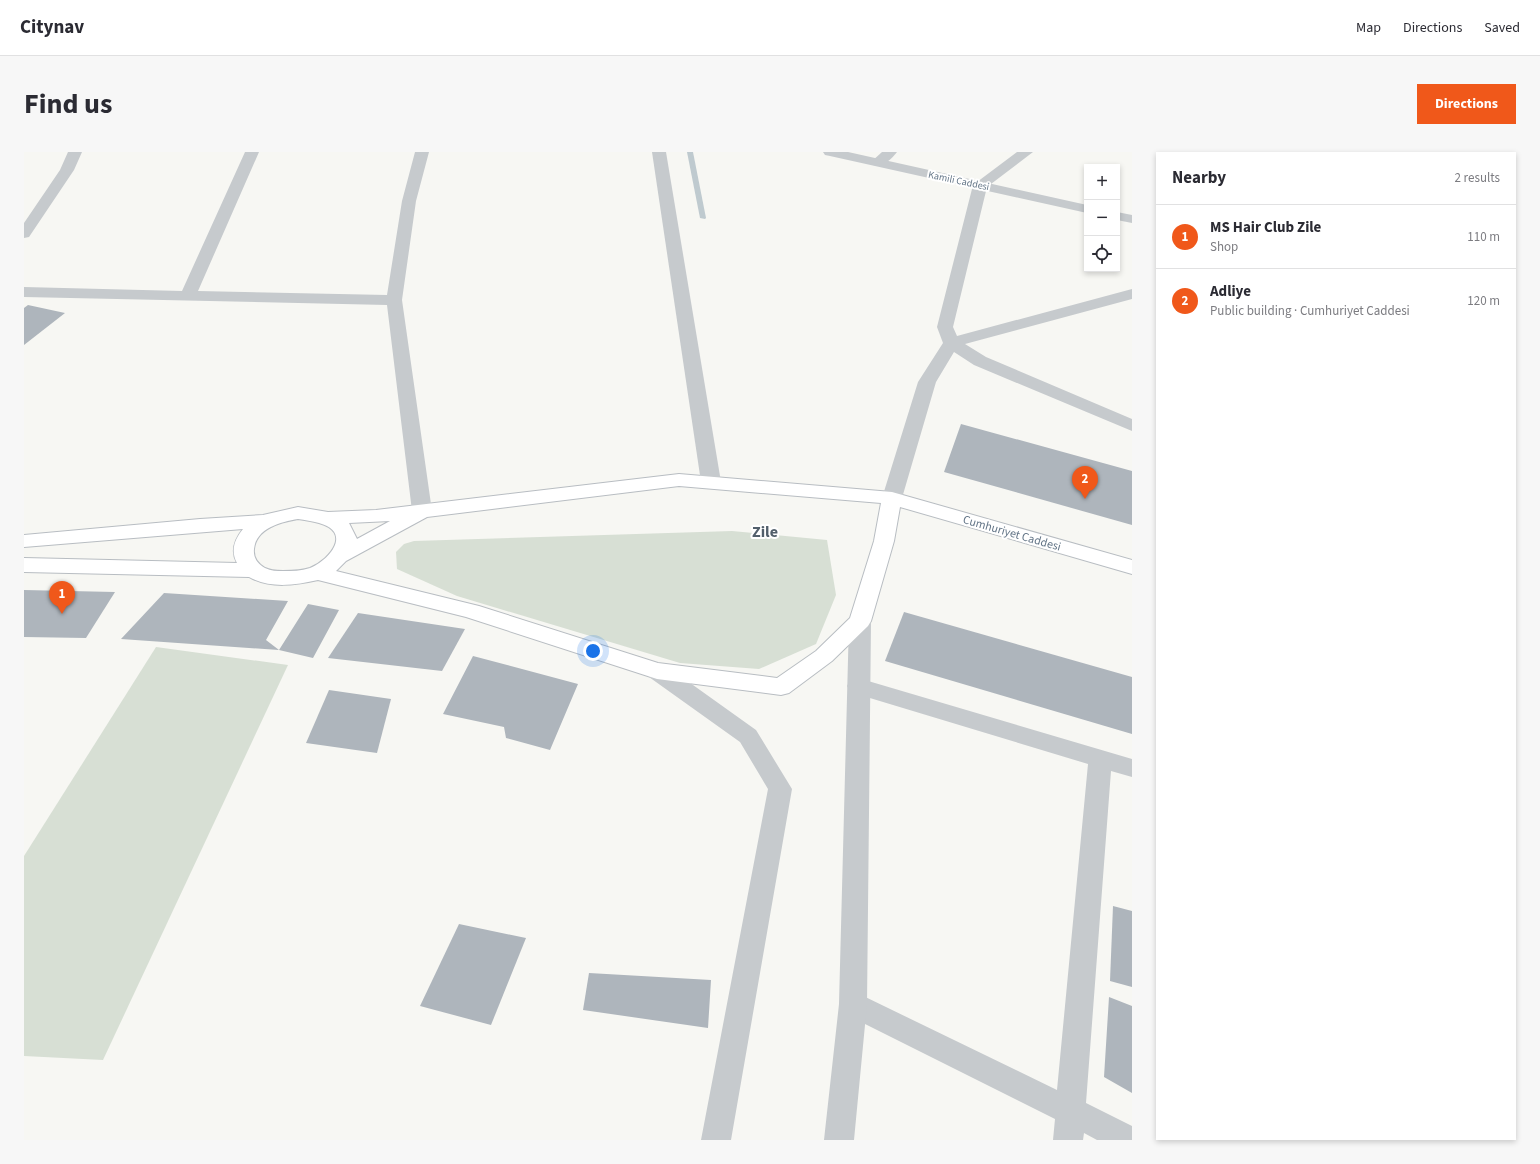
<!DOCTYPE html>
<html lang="en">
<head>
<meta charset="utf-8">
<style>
  body { margin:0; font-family:"Source Sans 3",sans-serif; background:#f7f7f7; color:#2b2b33 }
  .controls { position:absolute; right:12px; top:12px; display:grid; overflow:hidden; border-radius:0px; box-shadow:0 2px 6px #0003 }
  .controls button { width:36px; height:36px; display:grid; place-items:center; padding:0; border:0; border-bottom:1px solid #e1e1e2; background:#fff; color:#2b2b33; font:20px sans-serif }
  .you { position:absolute; left:569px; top:499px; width:14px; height:14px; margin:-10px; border:3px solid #fff; border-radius:50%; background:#1a73e8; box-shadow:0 0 0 6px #1a73e833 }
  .badge { display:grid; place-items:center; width:26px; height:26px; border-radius:50%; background:#f0581a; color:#fff; font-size:13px; font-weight:700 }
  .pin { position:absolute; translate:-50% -33px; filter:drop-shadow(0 1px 2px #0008) }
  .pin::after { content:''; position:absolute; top:21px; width:14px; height:12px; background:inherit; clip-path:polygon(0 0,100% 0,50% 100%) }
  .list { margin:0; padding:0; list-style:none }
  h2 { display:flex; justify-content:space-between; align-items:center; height:52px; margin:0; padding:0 16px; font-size:17px }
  h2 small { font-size:13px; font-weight:400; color:#7c7c81 }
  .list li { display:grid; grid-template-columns:26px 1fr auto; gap:12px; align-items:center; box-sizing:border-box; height:64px; padding:0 16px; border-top:1px solid #e1e1e2 }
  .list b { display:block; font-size:15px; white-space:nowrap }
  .list p { margin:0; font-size:13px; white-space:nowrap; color:#7c7c81 }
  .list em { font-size:13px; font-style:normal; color:#7c7c81 }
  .icon { flex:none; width:22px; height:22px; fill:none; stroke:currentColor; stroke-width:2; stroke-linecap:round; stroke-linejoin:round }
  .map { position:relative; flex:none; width:1108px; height:988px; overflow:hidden; border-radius:0px }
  header { display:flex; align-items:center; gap:24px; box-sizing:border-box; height:56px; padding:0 20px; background:#fff; border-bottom:1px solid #e1e1e2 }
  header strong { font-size:19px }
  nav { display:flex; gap:22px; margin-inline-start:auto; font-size:14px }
  .intro { display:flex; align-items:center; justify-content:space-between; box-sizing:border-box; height:96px; padding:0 24px }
  h1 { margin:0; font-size:28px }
  .button { padding:10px 18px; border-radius:0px; background:#f0581a; color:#fff; font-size:14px; font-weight:700 }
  main { display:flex; gap:24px; padding:0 24px }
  aside { flex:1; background:#fff; border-radius:0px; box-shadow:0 2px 6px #0003 }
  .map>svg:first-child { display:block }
  .green { fill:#d7dfd4 }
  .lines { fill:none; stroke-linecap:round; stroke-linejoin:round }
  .stream { fill:#bfcacf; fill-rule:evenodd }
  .building { fill:#aeb5bc }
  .secondary-casing { stroke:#b8bdc2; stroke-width:2 }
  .minor { fill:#c6cacd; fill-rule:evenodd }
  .tertiary { fill:#c6cacd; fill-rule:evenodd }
  .secondary { fill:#fff; fill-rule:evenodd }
  .labels { text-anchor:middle; stroke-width:4; stroke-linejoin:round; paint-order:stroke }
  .far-street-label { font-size:10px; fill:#637587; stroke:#fff }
  .street-label { font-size:12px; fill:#637587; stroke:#fff }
  .district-label { font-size:16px; font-weight:bold; fill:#525f6b; stroke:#fff }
</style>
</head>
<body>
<header>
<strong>Citynav</strong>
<nav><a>Map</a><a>Directions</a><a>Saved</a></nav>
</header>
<div class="intro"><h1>Find us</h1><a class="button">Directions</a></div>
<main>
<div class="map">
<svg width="1108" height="988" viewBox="0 0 1108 988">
  <rect width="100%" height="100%" fill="#f7f7f3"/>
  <!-- green -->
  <g class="green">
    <path d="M708 379 803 388 812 443 792 492 735 517 656 511 433 444 373 417 372 400 380 392 390 389Z"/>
    <path d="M132 495 264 513 79 908 0 904V704Z"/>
  </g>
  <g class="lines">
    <!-- stream -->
    <path class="stream" d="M663 0H669L682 66 681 67 676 66Z"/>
  </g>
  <!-- building -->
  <g class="building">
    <path d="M4 153 41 161 0 193V156Z"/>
    <path d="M937 272 1108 319V373L920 320Z"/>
    <path d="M0 438 91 440 62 486 0 485Z"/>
    <path d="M140 441 264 449 242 488 255 498 284 452 315 458 289 506 255 498 97 487Z"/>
    <path d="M880 460 1108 525V582L861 509Z"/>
    <path d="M334 461 441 477 418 519 304 506Z"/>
    <path d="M449 504 554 532 526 598 482 586 480 575 419 562Z"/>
    <path d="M305 538 367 547 353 601 282 591Z"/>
    <path d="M1089 754 1108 759V835L1086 829Z"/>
    <path d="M435 772 502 786 467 873 396 854Z"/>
    <path d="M565 821 687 828 684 876 559 858Z"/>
    <path d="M1085 845 1108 854V941L1080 925Z"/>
  </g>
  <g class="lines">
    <defs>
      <path id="secondary" d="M655 322 868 340 1108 408V422L876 355 870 389 847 469 844 474 808 509 765 541 757 543 633 527 442 465 294 428C272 433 246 437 225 425L0 420V406L213 411C206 398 211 387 219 377L0 395V383L176 367 239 363 274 355 304 360 352 358ZM655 334 857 351 850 389 826 466 792 499 753 526 634 511 455 454 312 419 322 409 403 365ZM274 367C281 368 288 369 295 371 328 380 307 407 286 416 277 419 268 419 259 419 253 419 247 419 241 416 234 412 229 406 230 397 232 376 257 370 274 367ZM366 369 333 387 325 371Z"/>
    </defs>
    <!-- secondary casing -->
    <use href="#secondary" class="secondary-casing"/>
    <!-- minor -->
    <g class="minor">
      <path d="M44 0H58L50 18 7 82 5 85 0 86V71L36 18Z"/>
      <path d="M221 0H235L174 139 363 143 378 49 391 0H405L392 49 378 148 408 359 405 363 398 365 391 363 388 359 363 153 0 145V135L158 139Z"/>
      <path d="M628 0H642L697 330 694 334 687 336 680 334 677 330Z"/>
      <path d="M858 0H873C867 8 859 15 849 13L847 10Z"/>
      <path d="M993 0H1009L963 35 929 175 933 184 1108 137V147L941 192 962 205 1108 267V279L950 213 930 200 912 230 878 346 875 350 868 352 861 350 858 346 894 230 919 191 913 175 949 33Z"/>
      <path d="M834 526 1108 607V625L1087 619 1062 951 1108 974V988H1073L1060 981 1059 988H1029L1031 967 819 861 815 852 819 843 829 839 1033 938 1064 612 826 540 823 534 826 528Z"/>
    </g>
    <!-- tertiary -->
    <g class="tertiary">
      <path d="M799 0H824L1063 53V61L806 4 801 3Z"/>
      <path d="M1093 60 1108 63V71L1093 68Z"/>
      <path d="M836 462 844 464 847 469 843 852 830 988H800L815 852 825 469 828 464Z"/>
      <path d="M633 511 641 513 732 578 768 637 707 988H677L744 637 716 590 625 525 622 519 625 513Z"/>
    </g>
    <!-- secondary -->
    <use href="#secondary" class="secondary"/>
  </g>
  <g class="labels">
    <!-- far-street labels -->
    <g class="far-street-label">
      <text transform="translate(935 28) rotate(12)" y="4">Kamili Caddesi</text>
    </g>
    <!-- street labels -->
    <g class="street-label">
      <text transform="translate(988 381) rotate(16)" y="4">Cumhuriyet Caddesi</text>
    </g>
    <!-- district labels -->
    <g class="district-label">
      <text x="741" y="385">Zile</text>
    </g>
  </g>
</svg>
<div class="controls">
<button>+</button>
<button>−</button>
<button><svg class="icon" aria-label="locate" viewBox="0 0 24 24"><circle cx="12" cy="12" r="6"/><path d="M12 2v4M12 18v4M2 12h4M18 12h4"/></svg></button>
</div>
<div class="you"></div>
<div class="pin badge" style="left:38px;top:462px">1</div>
<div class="pin badge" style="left:1061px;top:347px">2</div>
</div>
<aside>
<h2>Nearby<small>2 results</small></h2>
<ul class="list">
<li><span class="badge">1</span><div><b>MS Hair Club Zile</b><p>Shop</p></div><em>110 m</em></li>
<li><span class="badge">2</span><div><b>Adliye</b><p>Public building · Cumhuriyet Caddesi</p></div><em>120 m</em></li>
</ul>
</aside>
</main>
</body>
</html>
